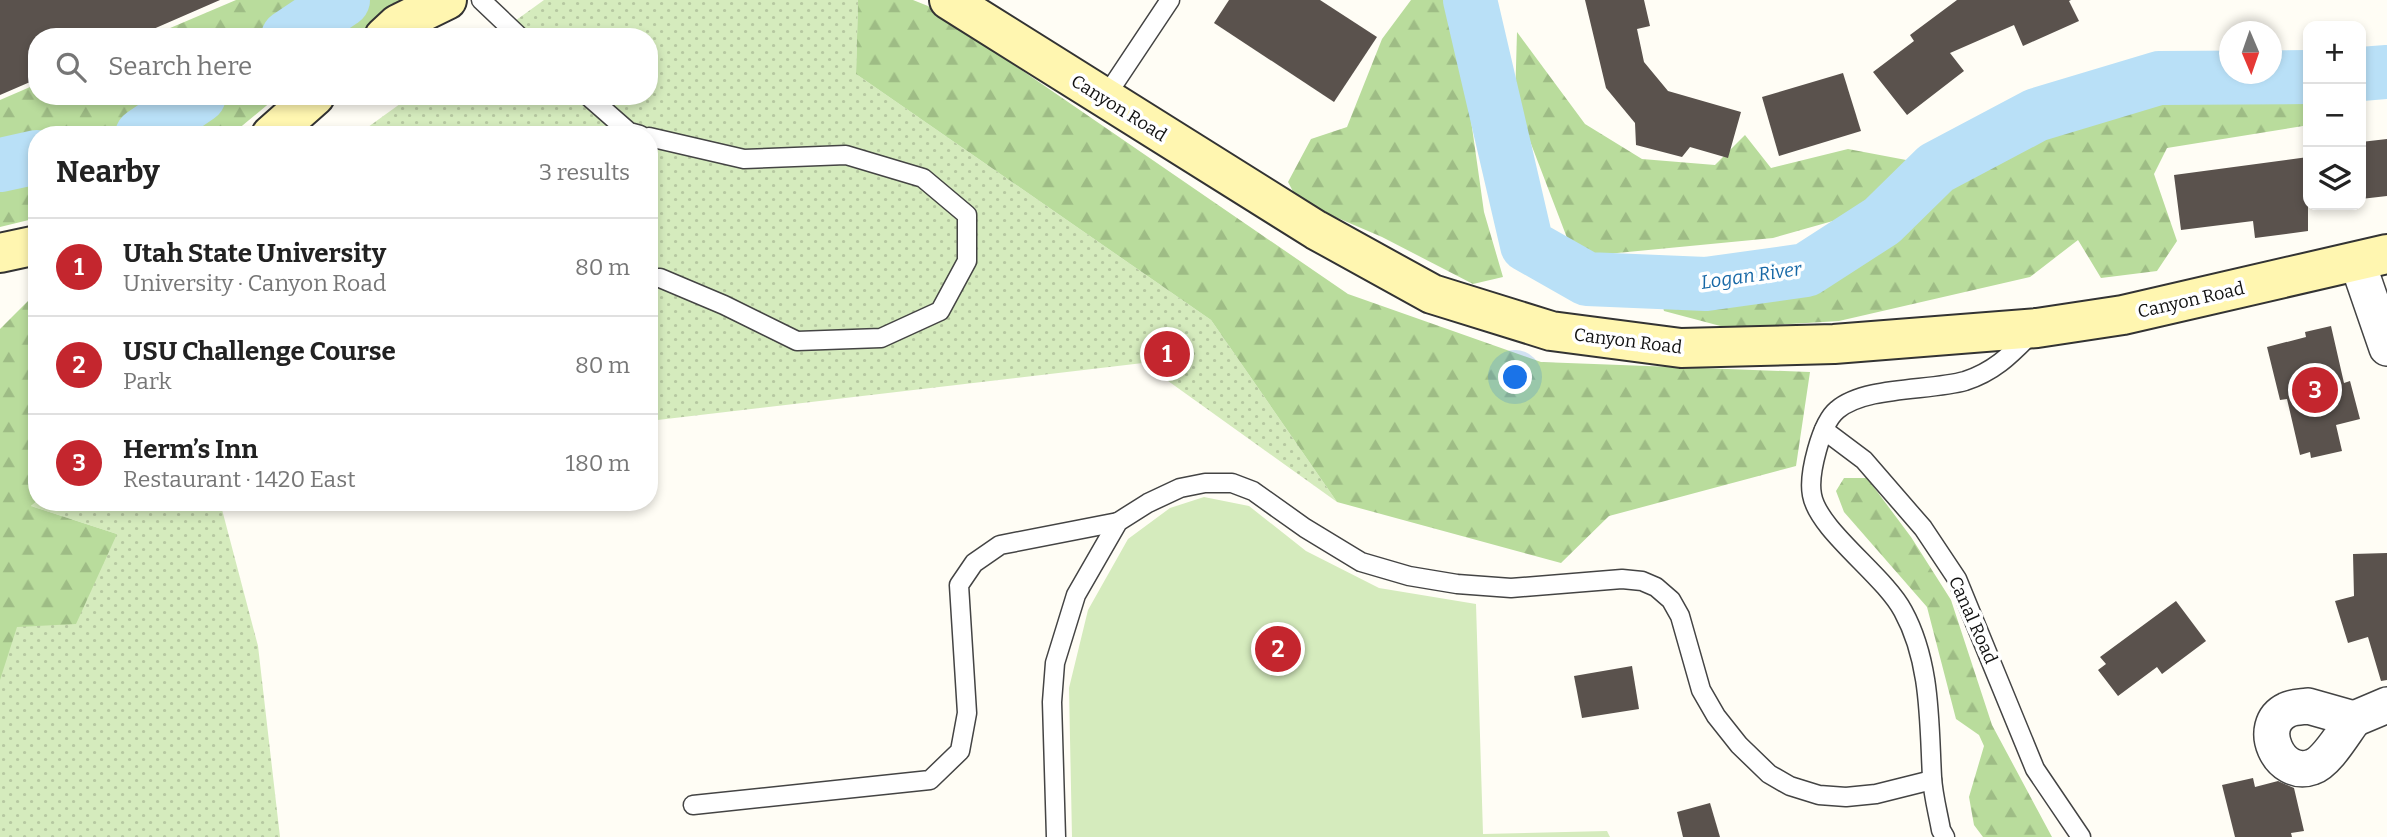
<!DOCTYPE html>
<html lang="en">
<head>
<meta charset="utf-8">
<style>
  body { margin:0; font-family:Bitter,serif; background:#f2f2f2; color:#222 }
  .controls { position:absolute; right:21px; top:21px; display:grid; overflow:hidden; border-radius:14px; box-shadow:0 4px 10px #0003 }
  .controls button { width:63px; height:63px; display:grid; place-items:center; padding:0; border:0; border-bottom:2px solid #e0e0e0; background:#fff; color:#222; font:35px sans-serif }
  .compass { position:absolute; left:2219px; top:21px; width:63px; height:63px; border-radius:50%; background:#fff; box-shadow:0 4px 10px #0003; rotate:178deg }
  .you { position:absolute; left:1516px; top:378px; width:24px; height:24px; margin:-18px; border:5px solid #fff; border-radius:50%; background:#1a73e8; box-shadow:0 0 0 10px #1a73e833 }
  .badge { display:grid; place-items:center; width:46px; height:46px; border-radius:50%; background:#c4262e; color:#fff; font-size:23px; font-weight:700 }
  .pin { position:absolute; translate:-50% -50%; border:4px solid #fff; box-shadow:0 2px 7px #0006 }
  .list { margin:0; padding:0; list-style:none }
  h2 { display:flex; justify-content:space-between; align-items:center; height:91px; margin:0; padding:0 28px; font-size:30px }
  h2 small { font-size:23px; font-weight:400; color:#767676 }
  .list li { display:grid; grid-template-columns:46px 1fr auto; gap:21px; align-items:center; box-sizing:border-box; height:98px; padding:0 28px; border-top:2px solid #e0e0e0 }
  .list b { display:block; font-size:26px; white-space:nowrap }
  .list p { margin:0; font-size:23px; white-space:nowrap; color:#767676 }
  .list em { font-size:23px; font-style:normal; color:#767676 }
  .icon { flex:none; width:38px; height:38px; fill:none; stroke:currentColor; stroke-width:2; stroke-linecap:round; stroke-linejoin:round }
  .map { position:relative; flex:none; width:2387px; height:837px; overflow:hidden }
  .search { position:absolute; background:#fff; box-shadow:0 4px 10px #0003; left:28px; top:28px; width:630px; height:77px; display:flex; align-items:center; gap:18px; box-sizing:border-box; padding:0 24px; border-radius:28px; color:#767676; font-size:26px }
  .panel { position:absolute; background:#fff; box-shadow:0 4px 10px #0003; left:28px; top:126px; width:630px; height:385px; border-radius:28px }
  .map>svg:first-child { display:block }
  .grass { fill:url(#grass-dots) }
  .forest { fill:url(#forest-firs) }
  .park { fill:#d5ebbd }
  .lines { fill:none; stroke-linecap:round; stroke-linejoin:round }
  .river { stroke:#b9e0f7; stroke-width:54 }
  .building { fill:#5a524d }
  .lane-casing { stroke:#444; stroke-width:21 }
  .street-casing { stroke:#444; stroke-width:38 }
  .secondary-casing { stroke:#333; stroke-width:42 }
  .lane { stroke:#fff; stroke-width:18 }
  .street { stroke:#fff; stroke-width:35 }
  .secondary { stroke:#fff6b0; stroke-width:38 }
  .labels { text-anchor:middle; stroke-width:7; stroke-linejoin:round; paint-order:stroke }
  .street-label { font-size:18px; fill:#111; stroke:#fff }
  .water-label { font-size:19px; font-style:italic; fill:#1768a6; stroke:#fff }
</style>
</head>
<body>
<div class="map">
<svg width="2387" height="837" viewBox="0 0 2387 837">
  <defs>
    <pattern id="grass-dots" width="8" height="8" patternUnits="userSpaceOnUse" patternTransform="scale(1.75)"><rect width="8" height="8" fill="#d5ebbd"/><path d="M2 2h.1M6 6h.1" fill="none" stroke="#b6c8a1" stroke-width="1.8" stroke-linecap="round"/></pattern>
    <pattern id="forest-firs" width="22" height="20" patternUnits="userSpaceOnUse" patternTransform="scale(1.75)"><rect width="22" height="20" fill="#b9dc9c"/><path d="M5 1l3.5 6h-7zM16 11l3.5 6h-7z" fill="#9ebc85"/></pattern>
  </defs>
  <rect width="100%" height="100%" fill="#fffdf5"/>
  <!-- grass -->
  <g class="grass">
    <path d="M544 0H858L856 74 1211 320 1337 502 1143 363 649 421V135H357L411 96H649V37H493Z"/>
    <path d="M37 501 220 502 258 646 280 837H0V571L117 534 31 506Z"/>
  </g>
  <!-- forest -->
  <g class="forest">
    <path d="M236 0H312L294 11 267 37H149Z"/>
    <path d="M366 0H413L351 37H315Z"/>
    <path d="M858 0H913L928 6 1348 294 1541 362 1810 372 1796 466 1609 516 1561 563 1337 502 1211 320 856 74Z"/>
    <path d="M1411 0H1454L1484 212 1503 277 1473 284 1382 237 1298 201 1288 182 1311 139 1347 127 1382 39Z"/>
    <path d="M1517 32 1585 124 1642 159 1715 165 1745 135 1771 168 1848 149 1922 163 1930 192 2007 149 2151 97 2284 88 2308 103V123L2303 126 2167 148 2154 174 2177 241 2157 271 2101 278 2078 240 2030 277 1839 321 1728 328 1664 311 1660 297 1674 289 1728 290 1840 276 1854 228 1847 217 1773 238 1586 256 1569 243 1515 102Z"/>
    <path d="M37 84V96H278L231 135H37V218L0 227V100Z"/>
    <path d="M37 292V501L31 506 117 534 76 624 17 627 0 680V329Z"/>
    <path d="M1844 478H1867L1911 537 1951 600 1992 725 2052 837H1983L1974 825 1969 797 1984 746 1979 735 1956 719 1927 607 1844 512 1836 491Z"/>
  </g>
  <!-- park -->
  <path class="park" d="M1204 497 1249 506 1306 551 1379 588 1476 604 1483 834 1607 831 1610 837H1072L1069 688 1088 610 1128 539 1170 508Z"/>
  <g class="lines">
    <!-- river -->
    <g class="river">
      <path d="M1470 0 1527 245 1587 279 1706 284 1806 270 1882 221 1936 168 2036 115 2159 78 2308 77"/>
      <path d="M288 37 343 0"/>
      <path d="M2361 74 2387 72"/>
      <path d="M142 135 199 96"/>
      <path d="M0 165 37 157"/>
    </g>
  </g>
  <!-- building -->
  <g class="building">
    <path d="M0 0H220L135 37H37V79L0 95Z"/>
    <path d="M1229 0H1320L1377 37 1334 102 1214 23Z"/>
    <path d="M1585 0H1644L1650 26 1637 29 1644 62 1668 91 1741 112 1728 158 1690 147 1682 157 1636 145 1635 123 1606 88Z"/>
    <path d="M1957 0H2071L2069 1 2079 21 2023 46 2014 25 1950 53 1964 71 1907 115 1873 72 1914 41 1910 35Z"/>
    <path d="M1843 73 1861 131 1779 156 1762 97Z"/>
    <path d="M2387 139V196L2361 199V142Z"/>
    <path d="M2308 157V231L2255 238 2253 221 2181 230 2174 175Z"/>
    <path d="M2331 326 2344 383 2350 381 2360 419 2336 425 2342 451 2311 458 2310 452 2300 455 2287 399 2280 400 2267 347 2306 337 2305 332Z"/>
    <path d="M2387 553V680L2381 681 2368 637 2348 643 2335 601 2354 596 2353 554Z"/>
    <path d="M2176 601 2206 641 2162 674 2157 667 2118 696 2098 670 2106 664 2100 657Z"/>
    <path d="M1632 666 1639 709 1582 718 1574 676Z"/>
    <path d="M2253 778 2255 787 2278 781 2294 788 2304 831 2291 833 2292 837H2235L2222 785Z"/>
    <path d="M1710 803 1720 837H1683L1677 812Z"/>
  </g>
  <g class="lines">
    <defs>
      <g id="lane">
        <path d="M481 0 520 37"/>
        <path d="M588 96 629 132 640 135"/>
        <path d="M1104 99 1170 0"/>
        <path d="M649 137 744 159 846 155 923 178 967 215V261L940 311 881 338 797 341 724 305 660 278H649"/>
        <path d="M1824 430 1864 460 1923 528 1957 579 2035 769 2081 837"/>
        <path d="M693 805 930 780 960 751 967 713 959 585 974 563 1000 545 1118 522"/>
        <path d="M1056 837 1052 702 1055 663 1076 595 1118 522 1148 503 1180 488 1205 483H1232L1253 491 1305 528 1361 562 1409 576 1457 584 1511 588 1622 579 1642 581 1656 587 1671 600 1680 616 1701 690 1716 716 1739 745 1769 774 1790 786 1819 795 1846 797 1876 794 1932 780"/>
        <path d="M1945 837 1941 830C1938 813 1933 795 1932 777 1929 722 1931 662 1903 611 1884 575 1818 530 1812 495 1808 475 1821 423 1837 410 1865 386 1930 391 1965 381 1996 371 2012 353 2033 332"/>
      </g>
      <g id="street">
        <path d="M2357 261 2387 348"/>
        <path d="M2308 706 2354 719C2344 732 2327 762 2312 767 2279 779 2255 725 2287 710 2293 707 2302 707 2308 706Z"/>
        <path d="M2354 719 2387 705"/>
      </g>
      <g id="secondary">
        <path d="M949 0 1316 230 1432 294 1551 331 1681 348 1834 344 2037 328 2123 315 2387 254"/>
        <path d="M384 37 398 24 447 0"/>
        <path d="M271 135 315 96"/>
        <path d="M0 253 37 245"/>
      </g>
    </defs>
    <!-- lane casing -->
    <use href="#lane" class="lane-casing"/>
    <!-- street casing -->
    <use href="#street" class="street-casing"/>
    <!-- secondary casing -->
    <use href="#secondary" class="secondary-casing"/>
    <!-- lane -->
    <use href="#lane" class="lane"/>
    <!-- street -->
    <use href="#street" class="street"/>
    <!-- secondary -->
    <use href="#secondary" class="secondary"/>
  </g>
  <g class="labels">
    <!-- street labels -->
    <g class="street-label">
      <text transform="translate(1119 108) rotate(32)" y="6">Canyon Road</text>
      <text transform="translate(2191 300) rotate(-13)" y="6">Canyon Road</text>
      <text transform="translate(1628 341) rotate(7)" y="6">Canyon Road</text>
      <text transform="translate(1973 620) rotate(66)" y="6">Canal Road</text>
    </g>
    <!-- water labels -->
    <g class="water-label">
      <text transform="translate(1751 275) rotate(-8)" y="7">Logan River</text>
    </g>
  </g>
</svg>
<div class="controls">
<button>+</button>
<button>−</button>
<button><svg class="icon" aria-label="layers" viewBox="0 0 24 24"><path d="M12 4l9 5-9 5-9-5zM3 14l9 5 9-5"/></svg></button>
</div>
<svg class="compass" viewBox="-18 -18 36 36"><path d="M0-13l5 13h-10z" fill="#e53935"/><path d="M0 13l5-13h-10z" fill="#767676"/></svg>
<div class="you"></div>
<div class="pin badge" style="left:1167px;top:354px">1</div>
<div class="pin badge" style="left:1278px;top:649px">2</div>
<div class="pin badge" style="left:2315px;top:390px">3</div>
<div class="search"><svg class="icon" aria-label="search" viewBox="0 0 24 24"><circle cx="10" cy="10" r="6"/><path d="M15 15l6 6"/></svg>Search here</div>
<section class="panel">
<h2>Nearby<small>3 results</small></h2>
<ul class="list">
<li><span class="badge">1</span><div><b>Utah State University</b><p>University · Canyon Road</p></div><em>80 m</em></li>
<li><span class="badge">2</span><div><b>USU Challenge Course</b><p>Park</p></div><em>80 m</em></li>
<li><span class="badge">3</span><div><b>Herm’s Inn</b><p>Restaurant · 1420 East</p></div><em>180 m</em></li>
</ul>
</section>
</div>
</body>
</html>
